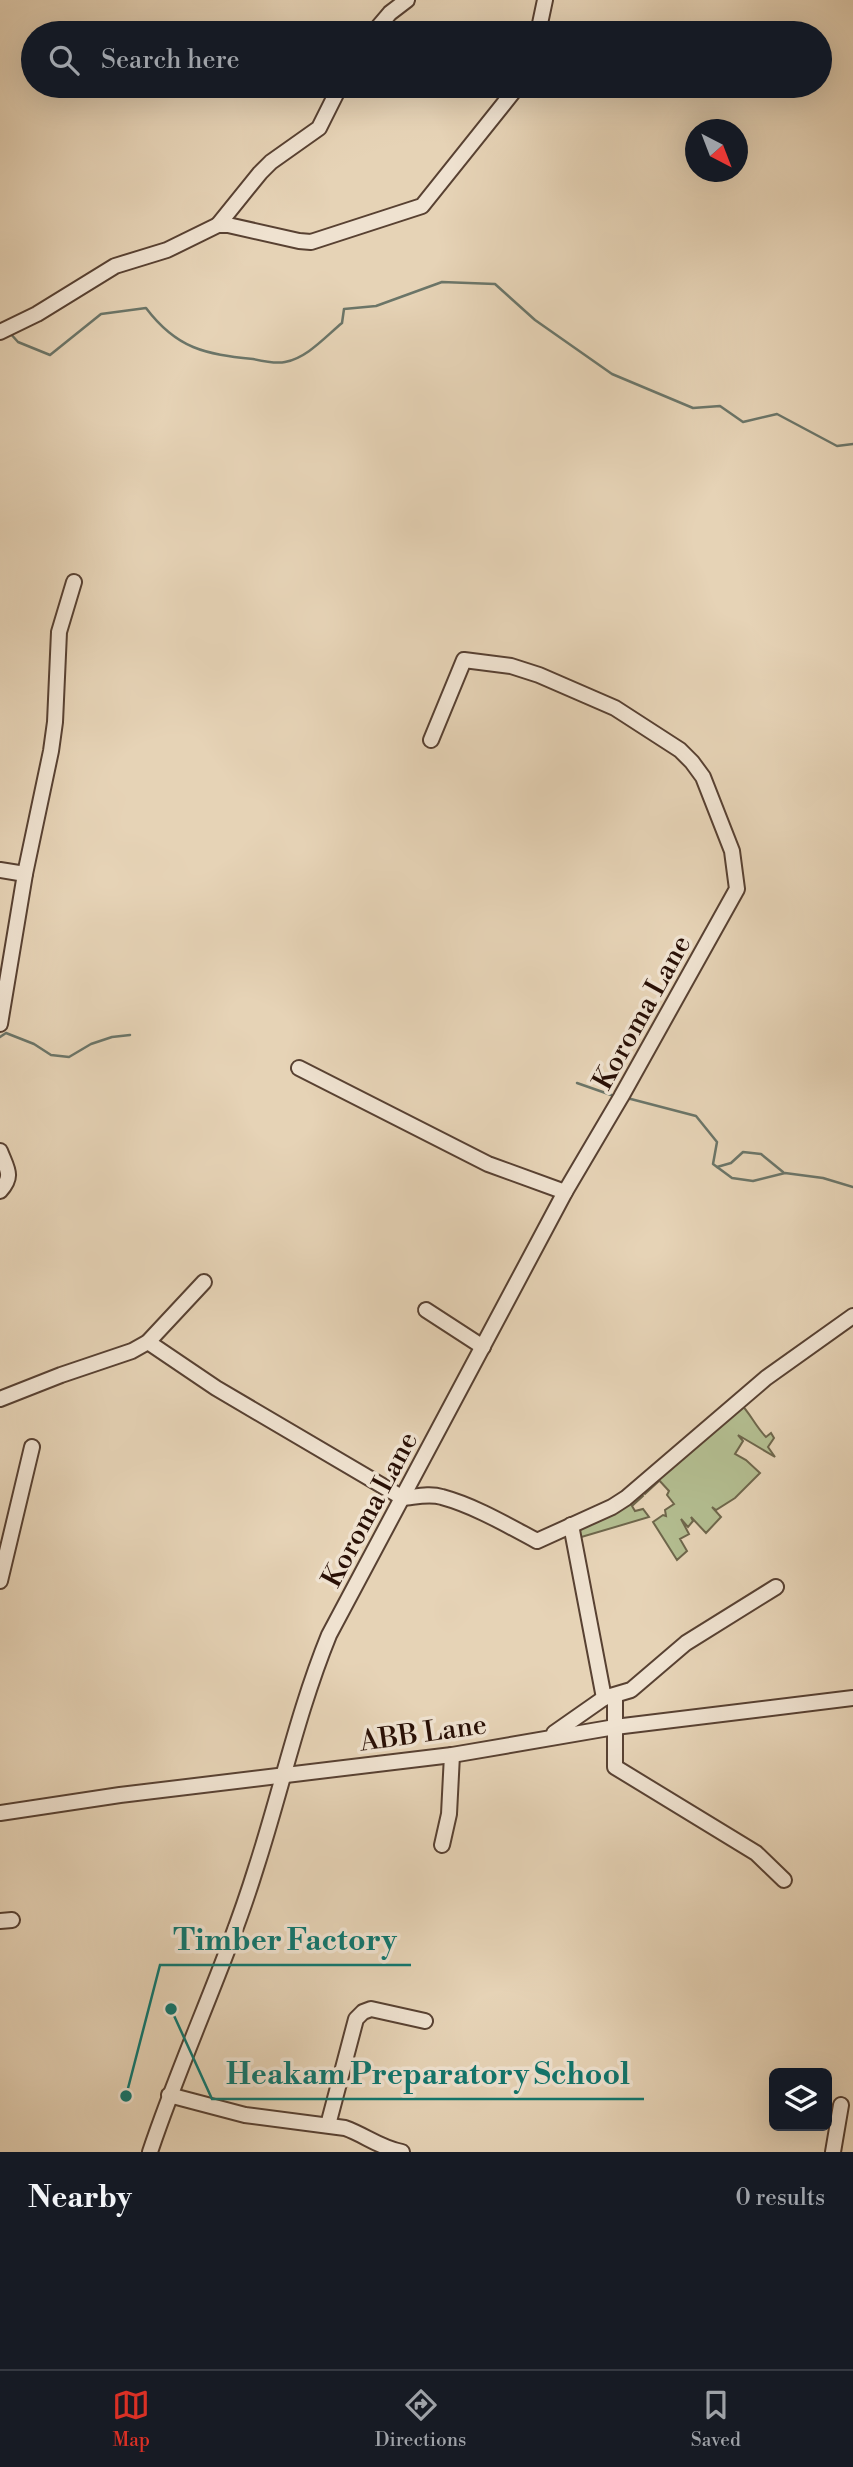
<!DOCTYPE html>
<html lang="en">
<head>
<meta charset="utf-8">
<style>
  body { margin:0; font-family:"Libre Bodoni",serif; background:#242831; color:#f1f3f6 }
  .controls { position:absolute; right:21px; bottom:21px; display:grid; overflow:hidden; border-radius:10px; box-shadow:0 7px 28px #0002 }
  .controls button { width:63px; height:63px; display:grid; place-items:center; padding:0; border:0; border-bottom:2px solid #363941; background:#171b24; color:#f1f3f6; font:35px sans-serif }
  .compass { position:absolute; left:685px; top:119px; width:63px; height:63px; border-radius:50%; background:#171b24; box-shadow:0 7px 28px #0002; rotate:138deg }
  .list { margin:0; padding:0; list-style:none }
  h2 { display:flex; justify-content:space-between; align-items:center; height:91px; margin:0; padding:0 28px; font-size:30px }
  h2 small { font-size:23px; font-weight:400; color:#9ea1a6 }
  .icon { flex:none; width:38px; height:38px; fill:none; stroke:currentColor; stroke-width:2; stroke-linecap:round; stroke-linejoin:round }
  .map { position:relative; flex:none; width:853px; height:2152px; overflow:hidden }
  .search { position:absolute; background:#171b24; box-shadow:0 7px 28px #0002; left:21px; right:21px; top:21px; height:77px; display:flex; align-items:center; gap:18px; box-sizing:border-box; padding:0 24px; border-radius:38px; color:#9ea1a6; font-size:26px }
  .sheet { height:217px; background:#171b24 }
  nav { display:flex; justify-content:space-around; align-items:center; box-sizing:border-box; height:98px; border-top:2px solid #363941; background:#171b24; font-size:19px; color:#9ea1a6 }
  nav a { display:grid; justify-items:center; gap:4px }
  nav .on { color:#d93025 }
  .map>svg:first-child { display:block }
  .green { fill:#b3bd90; stroke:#6e664b; stroke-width:2 }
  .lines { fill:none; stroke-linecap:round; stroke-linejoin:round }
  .stream { stroke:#6b7568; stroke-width:2.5 }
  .minor-casing { stroke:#584132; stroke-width:18 }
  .minor { stroke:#efe2d0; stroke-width:14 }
  .labels { text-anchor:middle; stroke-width:7; stroke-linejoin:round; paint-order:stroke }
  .street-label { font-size:28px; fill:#291006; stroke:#efe2d0 }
  .leader { fill:none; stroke:#0f766e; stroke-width:2.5 }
  .callout-dot { fill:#0f766e; stroke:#efe2d0; stroke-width:2.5 }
  .callout-label { font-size:30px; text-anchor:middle; font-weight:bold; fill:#0f766e; stroke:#efe2d0; stroke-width:7; stroke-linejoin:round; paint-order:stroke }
</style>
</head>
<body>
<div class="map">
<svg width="853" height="2152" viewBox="0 0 853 2152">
  <rect width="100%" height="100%" fill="#e6d3b6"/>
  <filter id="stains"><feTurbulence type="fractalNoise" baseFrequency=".00286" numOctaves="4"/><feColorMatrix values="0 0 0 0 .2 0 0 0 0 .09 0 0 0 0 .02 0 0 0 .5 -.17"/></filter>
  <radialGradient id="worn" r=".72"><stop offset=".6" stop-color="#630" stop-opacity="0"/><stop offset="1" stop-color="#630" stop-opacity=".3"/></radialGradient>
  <!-- green -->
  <g class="green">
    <path d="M740 1403C750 1413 756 1427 766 1437L771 1433 774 1438 768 1447 775 1457 738 1435 743 1441 735 1454 746 1460 760 1473 735 1498 716 1510 712 1507 721 1517 706 1533 691 1517 693 1521 688 1527 681 1519 689 1534 680 1539 687 1551 677 1560 653 1522 663 1515 666 1516 665 1510 674 1504 667 1495 669 1491 658 1479 659 1481 645 1494 639 1489Z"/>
    <path d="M638 1491 643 1496 632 1506 635 1511 643 1509 649 1517 578 1538 574 1526Z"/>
  </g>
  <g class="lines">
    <!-- stream -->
    <g class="stream">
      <path d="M9 332 18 342 50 355 101 314 146 308C177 349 205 354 253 359 262 361 276 364 285 362 307 358 325 337 342 323L344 309 376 306 442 282 495 284 535 320 612 374 693 408 720 406 743 422 777 414 837 446 853 444"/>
      <path d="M0 1037 6 1033 34 1044 51 1055 69 1057 91 1044 112 1037 130 1035"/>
      <path d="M577 1083 617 1097"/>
      <path d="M627 1098 696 1116 717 1142 713 1164 732 1178 753 1181 785 1173 823 1178 853 1187"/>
      <path d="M717 1167 731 1163 743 1152 761 1154 783 1172"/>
    </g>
    <defs>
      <g id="minor">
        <path d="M373 33 390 13 407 0"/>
        <path d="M538 33 545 0"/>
        <path d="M218 225 260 173 271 162 319 128 340 86"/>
        <path d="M0 332 37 314 115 266 167 250 218 225H228L299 241 311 242 422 206 518 86"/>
        <path d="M0 870 25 874"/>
        <path d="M0 1024 25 874 51 751 55 722 59 632 74 582"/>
        <path d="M299 1068 488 1164 565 1192"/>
        <path d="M0 1151C7 1169 14 1176 0 1191"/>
        <path d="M426 1310 483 1347"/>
        <path d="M148 1342 216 1388 403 1498C415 1497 429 1493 442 1497 475 1506 507 1525 537 1541L612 1507 626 1498 766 1378 853 1316"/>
        <path d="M0 1399 61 1375 132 1351 148 1342 204 1282"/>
        <path d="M571 1525 604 1698"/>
        <path d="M0 1581 32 1447"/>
        <path d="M615 1696V1767L756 1853 784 1880"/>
        <path d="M554 1733 604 1698 631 1690 686 1643 776 1587"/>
        <path d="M0 1813 120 1795 452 1755 615 1727 853 1698"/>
        <path d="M442 1845 449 1814 452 1755"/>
        <path d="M0 1921 12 1920"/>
        <path d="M169 2095 245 2115 345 2128C365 2135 380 2148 402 2152"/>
        <path d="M328 2125 356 2019 363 2012 371 2009 425 2021"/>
        <path d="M150 2152C182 2056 226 1965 256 1868 281 1791 298 1711 329 1635L565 1192 621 1097 737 889 732 851 703 777 692 762 680 750 615 708 539 675 511 666 464 660 431 740"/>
        <path d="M833 2152 841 2105"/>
      </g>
    </defs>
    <!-- minor casing -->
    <use href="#minor" class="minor-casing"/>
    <!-- minor -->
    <use href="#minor" class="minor"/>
  </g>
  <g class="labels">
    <!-- street labels -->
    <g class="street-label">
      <text transform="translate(641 1012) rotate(-61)" y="10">Koroma Lane</text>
      <text transform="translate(369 1509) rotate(-62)" y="10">Koroma Lane</text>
      <text transform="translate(423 1732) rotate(-8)" y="10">ABB Lane</text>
    </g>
  </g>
  <!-- callouts -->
  <path class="leader" d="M126 2096L160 1965H411M171 2009L212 2099H644"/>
  <g class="callout-dot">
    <circle cx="126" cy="2096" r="7"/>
    <circle cx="171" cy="2009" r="7"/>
  </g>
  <g class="callout-label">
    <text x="285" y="1950">Timber Factory</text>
    <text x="428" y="2084">Heakam Preparatory School</text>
  </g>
  <rect width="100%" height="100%" filter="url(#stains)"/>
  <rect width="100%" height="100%" fill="url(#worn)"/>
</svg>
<div class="controls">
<button><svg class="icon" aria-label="layers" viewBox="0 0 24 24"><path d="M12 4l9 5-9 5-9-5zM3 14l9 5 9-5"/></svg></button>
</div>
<svg class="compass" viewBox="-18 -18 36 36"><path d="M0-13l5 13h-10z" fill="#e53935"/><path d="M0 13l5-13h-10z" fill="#9ea1a6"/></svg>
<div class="search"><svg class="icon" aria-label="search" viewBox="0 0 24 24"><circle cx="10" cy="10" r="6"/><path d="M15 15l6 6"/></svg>Search here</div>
</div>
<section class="sheet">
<h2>Nearby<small>0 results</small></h2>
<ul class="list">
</ul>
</section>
<nav>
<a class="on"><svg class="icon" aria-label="map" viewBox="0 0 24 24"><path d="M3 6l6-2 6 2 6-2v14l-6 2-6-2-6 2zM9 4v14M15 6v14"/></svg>Map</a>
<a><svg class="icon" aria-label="directions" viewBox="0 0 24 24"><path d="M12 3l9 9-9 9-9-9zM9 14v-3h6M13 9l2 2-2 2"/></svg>Directions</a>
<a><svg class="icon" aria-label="saved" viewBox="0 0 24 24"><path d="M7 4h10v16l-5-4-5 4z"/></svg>Saved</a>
</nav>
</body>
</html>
